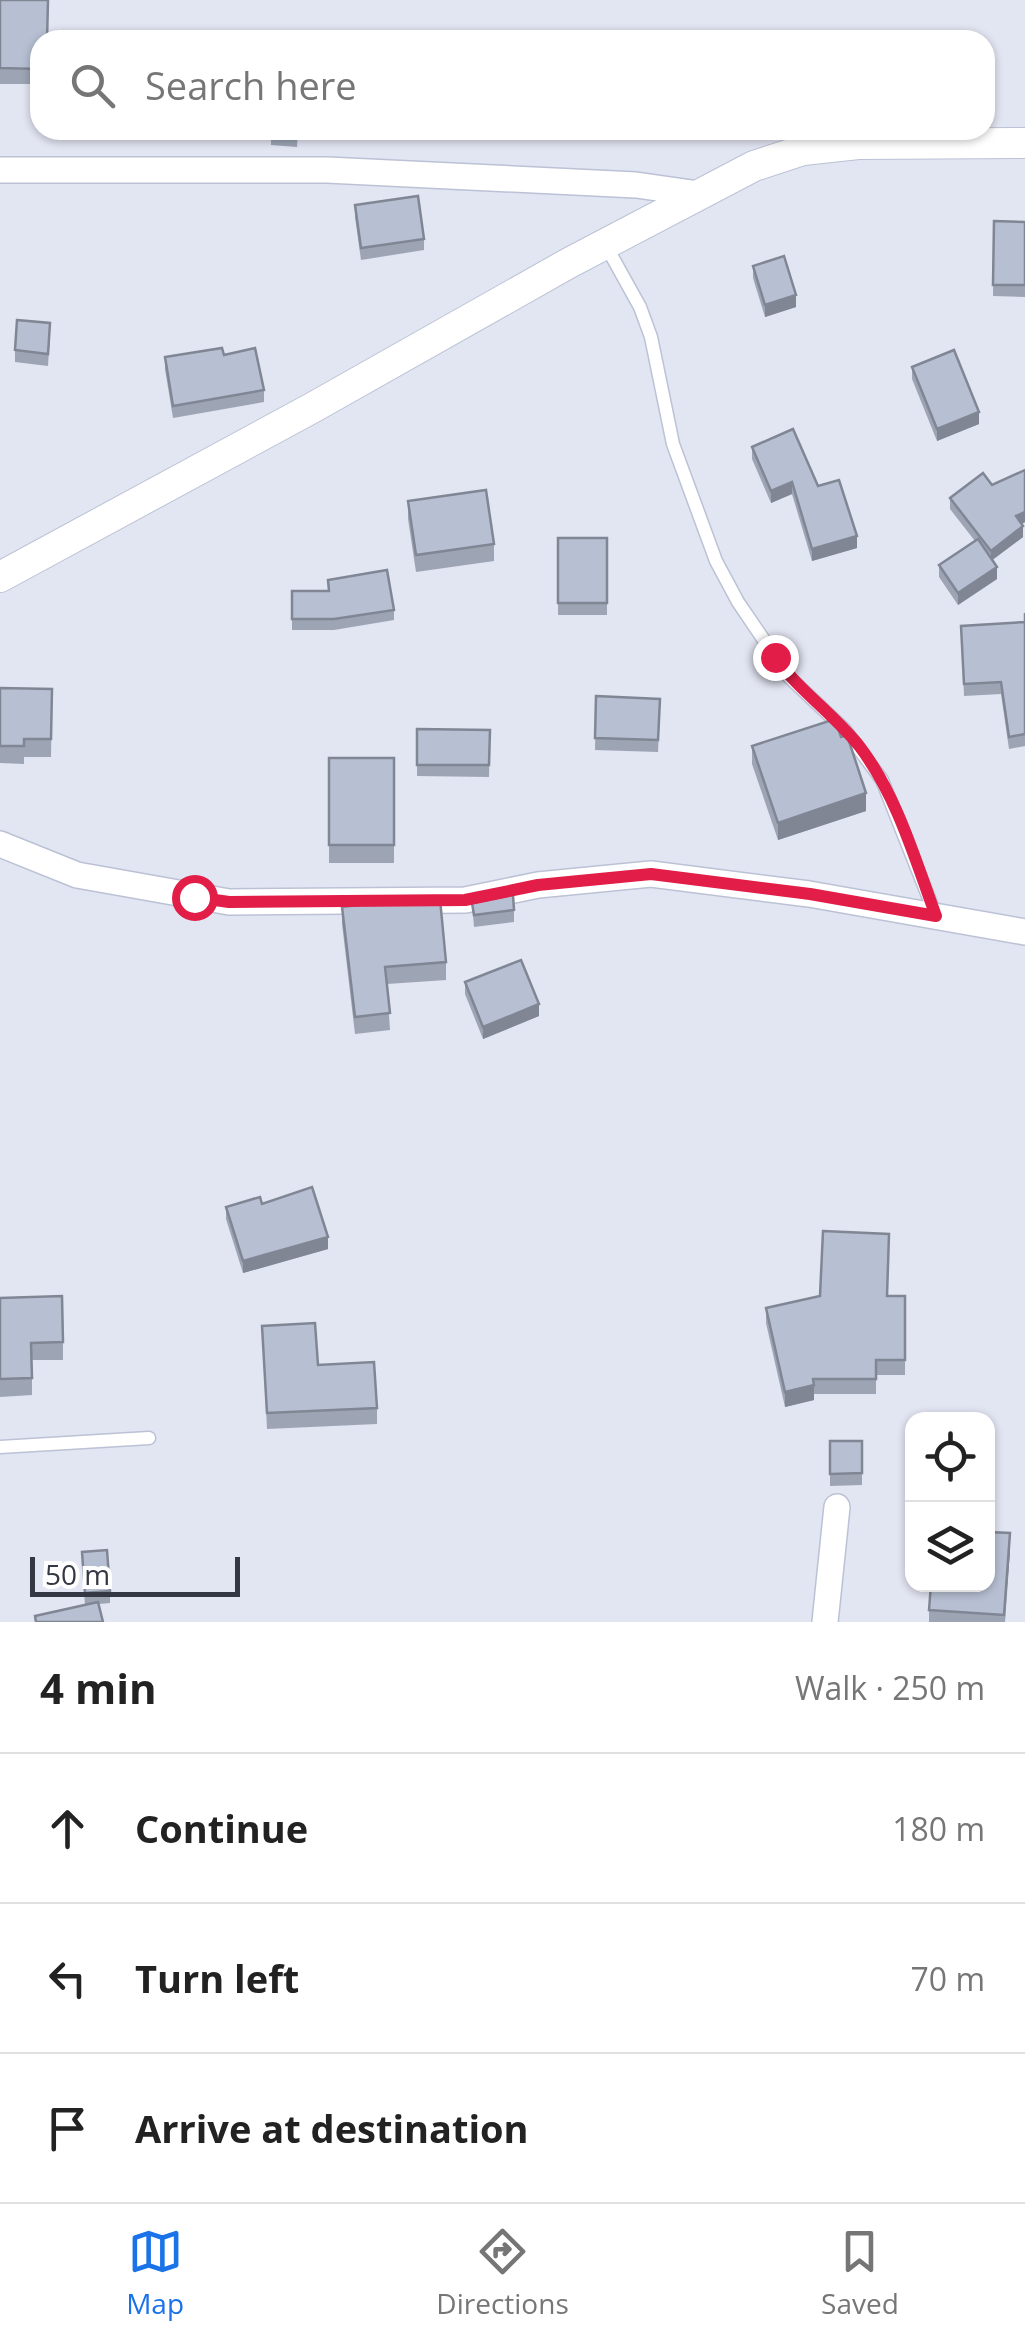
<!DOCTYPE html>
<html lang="en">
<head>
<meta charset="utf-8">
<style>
  body { margin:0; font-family:"Open Sans",sans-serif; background:#f2f2f2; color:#222 }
  .controls { position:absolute; right:30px; bottom:30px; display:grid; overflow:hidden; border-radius:20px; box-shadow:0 2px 8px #0004 }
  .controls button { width:90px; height:90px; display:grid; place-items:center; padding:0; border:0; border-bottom:2px solid #e0e0e0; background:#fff; color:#222; font:50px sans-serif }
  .scale { position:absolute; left:30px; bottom:25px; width:210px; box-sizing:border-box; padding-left:10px; border:5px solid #333843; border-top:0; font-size:28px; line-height:35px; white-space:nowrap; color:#333843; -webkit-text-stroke:8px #fff; paint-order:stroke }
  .stop { position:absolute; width:30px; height:30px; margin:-22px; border:8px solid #e11d48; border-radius:50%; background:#fff }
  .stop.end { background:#e11d48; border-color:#fff; box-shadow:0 2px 10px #0008 }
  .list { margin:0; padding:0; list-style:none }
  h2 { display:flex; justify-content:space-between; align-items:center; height:130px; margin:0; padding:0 40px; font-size:42px }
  h2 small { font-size:32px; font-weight:400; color:#767676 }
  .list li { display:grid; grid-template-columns:65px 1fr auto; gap:30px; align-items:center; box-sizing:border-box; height:150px; padding:0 40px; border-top:2px solid #e0e0e0 }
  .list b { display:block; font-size:38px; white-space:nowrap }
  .list em { font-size:32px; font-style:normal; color:#767676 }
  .icon { flex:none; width:55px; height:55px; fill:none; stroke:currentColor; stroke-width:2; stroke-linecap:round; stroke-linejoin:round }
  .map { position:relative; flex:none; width:1025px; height:1622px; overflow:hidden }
  .search { position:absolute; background:#fff; box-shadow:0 2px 8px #0004; left:30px; right:30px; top:30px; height:110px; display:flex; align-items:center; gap:25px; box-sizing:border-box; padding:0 35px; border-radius:30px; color:#767676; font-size:38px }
  .sheet { height:580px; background:#fff }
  nav { display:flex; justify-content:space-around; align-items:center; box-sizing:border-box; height:140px; border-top:2px solid #e0e0e0; background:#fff; font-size:28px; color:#767676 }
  nav a { display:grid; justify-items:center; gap:5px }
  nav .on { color:#1a73e8 }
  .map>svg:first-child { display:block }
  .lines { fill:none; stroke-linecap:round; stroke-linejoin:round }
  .service-casing { stroke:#bcc2d5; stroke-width:15 }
  .minor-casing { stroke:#bcc2d5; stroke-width:28 }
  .tertiary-casing { stroke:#bcc2d5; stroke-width:32 }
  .service { stroke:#fff; stroke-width:12 }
  .minor { stroke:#fff; stroke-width:25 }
  .tertiary { stroke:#fff; stroke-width:30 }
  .wall { fill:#9da5b5 }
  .shaded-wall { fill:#808694 }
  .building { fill:#b7c0d3; stroke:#808694; stroke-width:2.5 }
  .route { stroke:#e11d48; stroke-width:12 }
</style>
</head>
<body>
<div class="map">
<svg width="1025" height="1622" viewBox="0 0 1025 1622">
  <rect width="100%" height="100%" fill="#e2e5f2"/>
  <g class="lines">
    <defs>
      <g id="service">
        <path d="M605 244 640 307 651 337 673 444 716 561 738 602 789 677 845 730 882 780 936 916"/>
        <path d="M0 1447 149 1438"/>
      </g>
      <g id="minor">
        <path d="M0 170H327L636 185 699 194"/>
        <path d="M0 844 77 875 229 902 465 900 538 885 651 874 809 894 1025 932"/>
        <path d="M825 1622 837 1507"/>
      </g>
      <path id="tertiary" d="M0 577 312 408 569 263 754 166 803 150 858 144 1025 143"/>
    </defs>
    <!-- service casing -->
    <use href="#service" class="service-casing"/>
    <!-- minor casing -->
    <use href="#minor" class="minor-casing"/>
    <!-- tertiary casing -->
    <use href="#tertiary" class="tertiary-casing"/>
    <!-- service -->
    <use href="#service" class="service"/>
    <!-- minor -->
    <use href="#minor" class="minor"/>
    <!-- tertiary -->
    <use href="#tertiary" class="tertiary"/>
  </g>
  <!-- wall -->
  <g class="wall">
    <path d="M0 0 40 40V84H0Z"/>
    <path d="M271 130H298L297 147 271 145Z"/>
    <path d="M342 130H408L407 140 342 134Z"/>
    <path d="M355 205 424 239V250L361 260 355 217Z"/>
    <path d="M994 221 1025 222V297L993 296Z"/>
    <path d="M753 266 796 307 765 317 753 278Z"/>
    <path d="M50 335 48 366 15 362V350Z"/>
    <path d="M224 355 264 390V402L173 418 165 369V357Z"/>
    <path d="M912 367 979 424 937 441 912 379Z"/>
    <path d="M752 447 818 486 857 548 812 561 792 494 771 503 752 459Z"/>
    <path d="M1025 470V522L1022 524 1023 537 992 560 997 579 958 605 939 577V565L975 541 950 509V498L992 485Z"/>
    <path d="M408 501 494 544V561L416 572 408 519Z"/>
    <rect x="558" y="538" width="49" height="77"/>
    <path d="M328 580 394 610V620L334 630H292V591H328Z"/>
    <path d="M1025 613V746L1009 749 1001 694 964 696 961 626 1024 622Z"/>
    <path d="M0 688 52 689 51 757H24V764L0 763Z"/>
    <path d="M596 696 660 711 658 752 595 750Z"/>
    <path d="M417 729 490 730 489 777 417 776Z"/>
    <path d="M752 746 866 811 778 840 752 764Z"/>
    <rect x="329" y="758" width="65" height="105"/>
    <path d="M472 903 514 910V922L474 927Z"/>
    <path d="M342 907 446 962V980L387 984 390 1030 355 1034 342 924Z"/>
    <path d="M465 982 539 1016 483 1039 465 994Z"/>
    <path d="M262 1204 328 1249 243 1273 226 1219V1207Z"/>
    <path d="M887 1296H905V1375H876V1394H814V1400L785 1407 766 1323V1308Z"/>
    <path d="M0 1298 63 1342V1360H32V1395L0 1397Z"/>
    <path d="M262 1326 377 1408V1424L267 1429Z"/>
    <path d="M830 1441H862V1485L830 1486Z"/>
    <path d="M1010 1551 1005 1622H929V1610Z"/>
    <path d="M82 1564 110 1591V1603L99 1604 103 1622H35V1616L85 1605Z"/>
  </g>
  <!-- shaded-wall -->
  <g class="shaded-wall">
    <path d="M796 295V307L765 317V305Z"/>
    <path d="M979 412V424L937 441V429Z"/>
    <path d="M792 482V494L771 503V491Z"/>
    <path d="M1025 512V522L1016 527V516Z"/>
    <path d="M1023 526V537L991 561V551Z"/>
    <path d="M857 536V548L812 561V549Z"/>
    <path d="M997 567V579L958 605V593Z"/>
    <path d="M866 793V811L778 840V823Z"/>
    <path d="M539 1004V1016L483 1039V1027Z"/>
    <path d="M328 1237V1249L243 1273V1261Z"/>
    <path d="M814 1385V1400L785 1407V1392Z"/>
    <path d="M1010 1533V1551L1004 1622Z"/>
  </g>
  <!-- building -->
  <g class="building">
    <path d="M0 0H48L47 40H40V69L0 68Z"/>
    <path d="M271 130H297V135L271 133Z"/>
    <path d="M418 196 424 239 361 248 355 205Z"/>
    <path d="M994 221 1025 222V285H993Z"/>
    <path d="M784 256 796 295 765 305 753 266Z"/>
    <path d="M17 320 50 323 48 354 15 350Z"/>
    <path d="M222 348 224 355 255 348 264 390 173 406 165 357Z"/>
    <path d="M954 350 979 412 937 429 912 367Z"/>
    <path d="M793 429 818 486 839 480 857 536 812 549 792 482 771 491 752 447Z"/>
    <path d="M1025 470V512L1016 516 1023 526 991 551 950 498 983 473 992 485Z"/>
    <path d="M486 490 494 544 416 555 408 501Z"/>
    <rect x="558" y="538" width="49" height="65"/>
    <path d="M978 539 997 567 958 593 939 565Z"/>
    <path d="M387 570 394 610 334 619H292V591H329L328 580Z"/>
    <path d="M1025 613V734L1009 737 1001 682 964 684 961 626 1025 622Z"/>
    <path d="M0 688 52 689 51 739H24V746H0Z"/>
    <path d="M596 696 660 699 658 740 595 738Z"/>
    <path d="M835 719 841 737 847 735 866 793 778 823 752 746Z"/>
    <path d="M417 729 490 730 489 765H417Z"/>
    <rect x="329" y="758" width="65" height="87"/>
    <path d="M513 895 514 910 474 915 472 903Z"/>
    <path d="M440 899 446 962 385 967 390 1013 355 1017 342 907 383 902V900Z"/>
    <path d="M521 960 539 1004 483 1027 465 982Z"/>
    <path d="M312 1187 328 1237 243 1261 226 1207 260 1197 262 1204Z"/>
    <path d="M823 1231 889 1234 887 1296H905V1360H876V1379H813L814 1385 785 1392 766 1308 820 1296Z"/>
    <path d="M62 1296 63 1342 31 1343 32 1378 0 1379V1298Z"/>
    <path d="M315 1323 318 1365 374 1362 377 1408 267 1413 262 1326Z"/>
    <path d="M830 1441H862V1473L830 1474Z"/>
    <path d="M988 1532 1010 1533 1004 1615 929 1610 931 1584H988Z"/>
    <path d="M107 1550 110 1591 85 1593 82 1552Z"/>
    <path d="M98 1602 103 1622H36L35 1616Z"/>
  </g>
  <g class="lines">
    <!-- route -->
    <path class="route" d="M194 897 229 902 465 900 538 885 651 874 810 894 936 916C915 859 897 796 860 747 834 714 799 691 775 657"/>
  </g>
</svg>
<div class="controls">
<button><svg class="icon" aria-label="locate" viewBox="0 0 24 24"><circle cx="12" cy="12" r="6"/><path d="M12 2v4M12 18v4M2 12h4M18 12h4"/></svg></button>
<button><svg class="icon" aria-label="layers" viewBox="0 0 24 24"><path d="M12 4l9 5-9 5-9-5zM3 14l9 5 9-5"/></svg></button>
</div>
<div class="scale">50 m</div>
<div class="stop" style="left:194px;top:897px"></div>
<div class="stop end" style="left:775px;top:657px"></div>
<div class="search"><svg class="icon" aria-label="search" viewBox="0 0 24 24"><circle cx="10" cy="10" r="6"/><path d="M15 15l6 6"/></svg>Search here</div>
</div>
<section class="sheet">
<h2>4 min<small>Walk · 250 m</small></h2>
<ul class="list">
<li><svg class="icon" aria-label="ahead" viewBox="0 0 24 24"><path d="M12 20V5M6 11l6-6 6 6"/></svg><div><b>Continue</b></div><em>180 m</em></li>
<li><svg class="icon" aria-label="left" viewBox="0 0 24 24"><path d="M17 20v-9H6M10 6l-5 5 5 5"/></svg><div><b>Turn left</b></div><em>70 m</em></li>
<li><svg class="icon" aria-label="arrive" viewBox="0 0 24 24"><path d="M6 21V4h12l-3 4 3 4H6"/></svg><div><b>Arrive at destination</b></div></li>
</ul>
</section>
<nav>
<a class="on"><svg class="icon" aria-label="map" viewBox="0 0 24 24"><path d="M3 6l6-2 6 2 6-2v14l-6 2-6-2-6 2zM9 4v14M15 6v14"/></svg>Map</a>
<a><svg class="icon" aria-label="directions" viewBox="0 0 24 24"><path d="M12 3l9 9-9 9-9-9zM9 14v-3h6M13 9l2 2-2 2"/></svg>Directions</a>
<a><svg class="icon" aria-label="saved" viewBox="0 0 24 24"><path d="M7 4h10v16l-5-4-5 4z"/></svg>Saved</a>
</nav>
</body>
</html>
